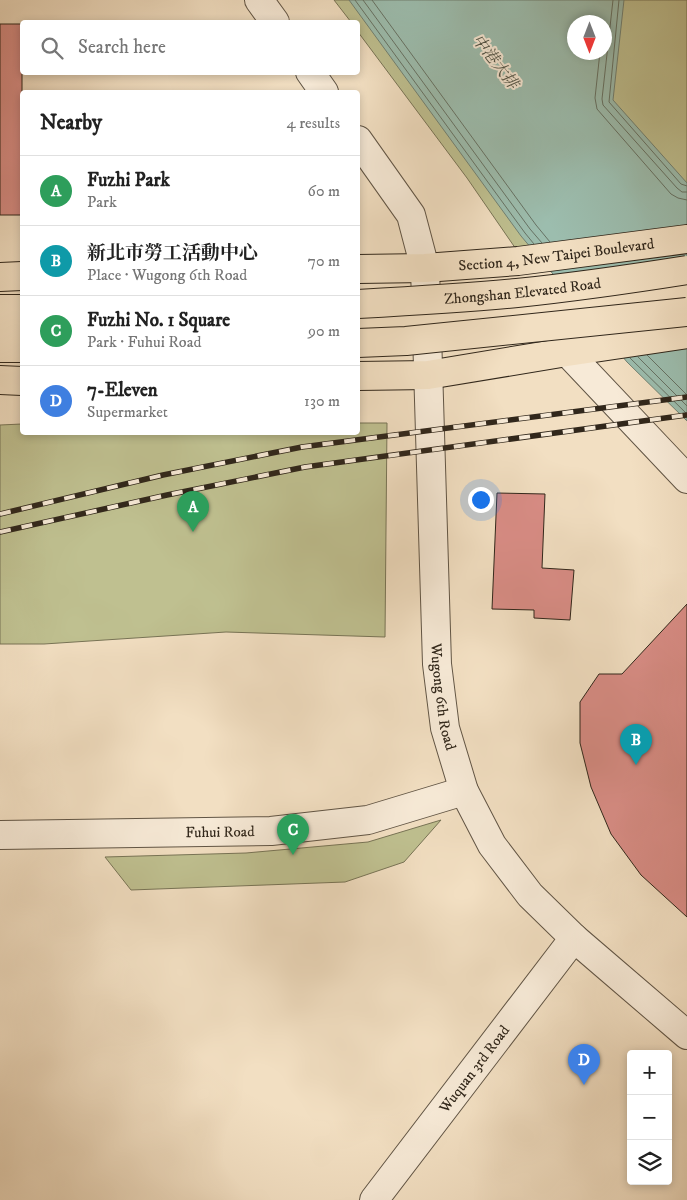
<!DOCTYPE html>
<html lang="en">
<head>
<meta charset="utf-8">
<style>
  body { margin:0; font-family:"IM FELL DW Pica","Noto Serif TC",serif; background:#f6f6f6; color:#222 }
  .controls { position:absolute; right:15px; bottom:15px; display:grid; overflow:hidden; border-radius:5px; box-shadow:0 2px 8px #0003 }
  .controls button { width:45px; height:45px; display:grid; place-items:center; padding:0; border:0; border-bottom:1px solid #e0e0e0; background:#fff; color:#222; font:25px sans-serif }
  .compass { position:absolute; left:567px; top:15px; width:45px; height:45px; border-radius:50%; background:#fff; box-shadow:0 2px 8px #0003; rotate:180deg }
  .you { position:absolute; left:480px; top:499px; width:18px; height:18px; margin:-12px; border:4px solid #fff; border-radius:50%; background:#1a73e8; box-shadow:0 0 0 8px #1a73e833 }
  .badge { display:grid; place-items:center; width:32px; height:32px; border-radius:50%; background:#8f2418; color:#fff; font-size:16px; font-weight:700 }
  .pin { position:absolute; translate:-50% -41px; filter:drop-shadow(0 1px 2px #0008) }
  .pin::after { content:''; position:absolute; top:26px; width:18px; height:15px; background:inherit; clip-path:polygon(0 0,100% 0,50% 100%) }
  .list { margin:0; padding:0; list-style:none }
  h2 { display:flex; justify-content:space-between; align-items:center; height:65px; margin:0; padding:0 20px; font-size:21px }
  h2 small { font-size:16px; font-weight:400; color:#767676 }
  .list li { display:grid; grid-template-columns:32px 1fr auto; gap:15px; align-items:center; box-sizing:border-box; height:70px; padding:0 20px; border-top:1px solid #e0e0e0 }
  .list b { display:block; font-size:19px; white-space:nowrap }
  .list p { margin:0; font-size:16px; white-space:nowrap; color:#767676 }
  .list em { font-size:16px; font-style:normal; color:#767676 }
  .icon { flex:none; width:28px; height:28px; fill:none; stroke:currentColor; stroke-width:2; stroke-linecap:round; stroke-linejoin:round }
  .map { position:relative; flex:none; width:687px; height:1200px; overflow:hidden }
  .search { position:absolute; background:#fff; box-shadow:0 2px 8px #0003; left:20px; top:20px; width:340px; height:55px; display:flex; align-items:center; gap:12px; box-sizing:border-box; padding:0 18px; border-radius:5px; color:#767676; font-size:19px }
  .panel { position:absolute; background:#fff; box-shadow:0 2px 8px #0003; left:20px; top:90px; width:340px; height:345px; border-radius:5px }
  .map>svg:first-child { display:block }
  .green { fill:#bfc090; stroke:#787456; fill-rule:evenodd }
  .water { fill:#9cbdae; stroke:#718173; fill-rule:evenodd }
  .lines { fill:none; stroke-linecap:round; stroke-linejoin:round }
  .shore { stroke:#667264; stroke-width:1 }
  .building { fill:#d98d86; stroke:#31271b }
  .minor-casing { stroke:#615545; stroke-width:30 }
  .major-casing { stroke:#31271b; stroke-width:30 }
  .highway-casing { stroke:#31271b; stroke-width:30 }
  .minor { stroke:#f7ead7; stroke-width:28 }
  .major { stroke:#f2dfc2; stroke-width:28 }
  .highway { stroke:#f2dfc2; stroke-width:28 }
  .rail-casing { stroke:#31271b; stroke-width:5.5 }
  .rail { stroke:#f7ead7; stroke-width:4; stroke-dasharray:11; stroke-linecap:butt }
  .highway-bridge-casing { stroke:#31271b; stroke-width:30; stroke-linecap:butt }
  .highway-bridge { stroke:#f2dfc2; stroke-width:28 }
  .labels { text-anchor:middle; stroke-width:4; stroke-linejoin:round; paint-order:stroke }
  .street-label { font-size:15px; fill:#31271b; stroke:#f7ead7 }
  .water-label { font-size:16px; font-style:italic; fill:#515447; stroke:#f7ead7 }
</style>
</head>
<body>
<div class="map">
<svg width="687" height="1200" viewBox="0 0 687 1200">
  <rect width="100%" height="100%" fill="#f2dfc2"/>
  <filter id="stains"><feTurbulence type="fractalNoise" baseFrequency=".004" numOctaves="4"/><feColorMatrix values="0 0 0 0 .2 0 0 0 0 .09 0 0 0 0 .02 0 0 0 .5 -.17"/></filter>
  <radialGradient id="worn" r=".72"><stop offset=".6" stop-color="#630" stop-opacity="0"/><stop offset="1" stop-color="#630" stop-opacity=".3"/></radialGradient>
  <!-- green -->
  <g class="green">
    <path d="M334 0H687V225L518 252 467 178 358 32V22H351ZM574 22H604V52H574Z"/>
    <path d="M358 423H387L385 637 226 632 44 644H0V425L22 424V432H358Z"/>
    <path d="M441 820 404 862 345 882 131 890 105 857 246 853 368 842Z"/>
  </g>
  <!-- water -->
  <path class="water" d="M349 0H624L613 100 687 183V421L627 362 521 236ZM574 22H604V52H574Z"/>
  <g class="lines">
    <!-- shore -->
    <g class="shore">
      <path d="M355 0 525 233 534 244"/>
      <path d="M363 0 530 229 542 243"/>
      <path d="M372 0 536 225 550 242"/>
      <path d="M613 0 602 99 603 105 677 188 682 192H687"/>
      <path d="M619 0 609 102 681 184 687 186"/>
      <path d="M600 52 595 98 597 109 671 194 678 198 687 200"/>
      <path d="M647 355 687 395"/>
      <path d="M638 357 687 406"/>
      <path d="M630 358 687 414"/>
    </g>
  </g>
  <!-- building -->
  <g class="building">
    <rect x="0" y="24" width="22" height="191"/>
    <path d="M497 493 545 494 542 568 574 570 570 620 534 618V610L492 609Z"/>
    <path d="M687 604V917L641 875 611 834 591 787 580 743V702L599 674H622Z"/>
  </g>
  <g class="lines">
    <defs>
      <g id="minor">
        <path d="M259 0 275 22"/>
        <path d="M310 72 324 92"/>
        <path id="s1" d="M358 140 411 215 425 268 437 664 445 728 464 791 492 845 530 895 574 938 687 1035"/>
        <path d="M567 352 687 479"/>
        <path id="s2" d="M0 835 271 831 368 820 464 791"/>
        <path id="s3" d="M374 1200 574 938"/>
      </g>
      <g id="major">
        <path id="s4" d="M358 269 425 268 518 261 687 239"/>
        <path d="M0 277 22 276"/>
        <path d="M358 322 426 319 687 298"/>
        <path d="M0 325 22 326"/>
        <path d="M358 376 428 375 567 352 687 334"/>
        <path d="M0 380 22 381"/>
      </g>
      <g id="highway">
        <path d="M0 309H22"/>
        <path d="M0 348H22"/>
      </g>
    </defs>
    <!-- minor casing -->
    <use href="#minor" class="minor-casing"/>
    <!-- major casing -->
    <use href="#major" class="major-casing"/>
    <!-- highway casing -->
    <use href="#highway" class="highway-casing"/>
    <!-- minor -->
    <use href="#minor" class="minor"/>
    <!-- major -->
    <use href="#major" class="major"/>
    <!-- highway -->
    <use href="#highway" class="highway"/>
    <defs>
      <g id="rail">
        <path d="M0 514 163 475 302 447 687 397"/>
        <path d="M0 532 167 495 305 467 687 415"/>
      </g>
    </defs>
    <!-- rail casing -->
    <use href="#rail" class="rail-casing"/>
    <!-- rail -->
    <use href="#rail" class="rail"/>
    <defs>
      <g id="highway-bridge">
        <path id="s5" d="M358 304C411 301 464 298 517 293 574 287 630 279 687 270"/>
        <path d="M358 343 406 341 687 312"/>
      </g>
    </defs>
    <!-- highway-bridge casing -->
    <use href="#highway-bridge" class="highway-bridge-casing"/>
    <!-- highway-bridge -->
    <use href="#highway-bridge" class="highway-bridge"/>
  </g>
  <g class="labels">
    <!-- street labels -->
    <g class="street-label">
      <text dy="5" stroke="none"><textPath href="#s4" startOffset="199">Section 4, New Taipei Boulevard</textPath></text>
      <text dy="5" stroke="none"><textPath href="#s5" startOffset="165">Zhongshan Elevated Road</textPath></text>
      <text dy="5" stroke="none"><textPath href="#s1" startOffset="576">Wugong 6th Road</textPath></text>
      <text dy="5" stroke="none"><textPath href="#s2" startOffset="220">Fuhui Road</textPath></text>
      <text dy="5" stroke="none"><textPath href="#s3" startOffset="165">Wuquan 3rd Road</textPath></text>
    </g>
    <!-- water labels -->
    <g class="water-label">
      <text transform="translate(496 61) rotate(52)" y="6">中港大排</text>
    </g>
  </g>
  <rect width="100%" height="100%" filter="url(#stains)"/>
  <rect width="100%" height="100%" fill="url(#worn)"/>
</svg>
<div class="controls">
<button>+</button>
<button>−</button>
<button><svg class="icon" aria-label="layers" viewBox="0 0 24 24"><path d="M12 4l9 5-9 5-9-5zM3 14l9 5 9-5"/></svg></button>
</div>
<svg class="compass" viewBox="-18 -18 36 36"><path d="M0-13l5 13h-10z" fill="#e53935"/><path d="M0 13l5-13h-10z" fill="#767676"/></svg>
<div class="you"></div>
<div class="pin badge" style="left:193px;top:532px;background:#2e9e5b">A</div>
<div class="pin badge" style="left:636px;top:765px;background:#0f9aa8">B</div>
<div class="pin badge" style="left:293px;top:855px;background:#2e9e5b">C</div>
<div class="pin badge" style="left:584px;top:1085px;background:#3f7fe0">D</div>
<div class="search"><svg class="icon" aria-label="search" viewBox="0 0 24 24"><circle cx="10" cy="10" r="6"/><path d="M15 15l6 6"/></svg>Search here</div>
<section class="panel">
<h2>Nearby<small>4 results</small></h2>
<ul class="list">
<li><span class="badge" style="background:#2e9e5b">A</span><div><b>Fuzhi Park</b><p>Park</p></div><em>60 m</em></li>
<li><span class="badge" style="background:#0f9aa8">B</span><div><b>新北市勞工活動中心</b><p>Place · Wugong 6th Road</p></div><em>70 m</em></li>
<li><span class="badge" style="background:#2e9e5b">C</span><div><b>Fuzhi No. 1 Square</b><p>Park · Fuhui Road</p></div><em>90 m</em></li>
<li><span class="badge" style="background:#3f7fe0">D</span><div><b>7-Eleven</b><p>Supermarket</p></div><em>130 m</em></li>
</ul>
</section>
</div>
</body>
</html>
